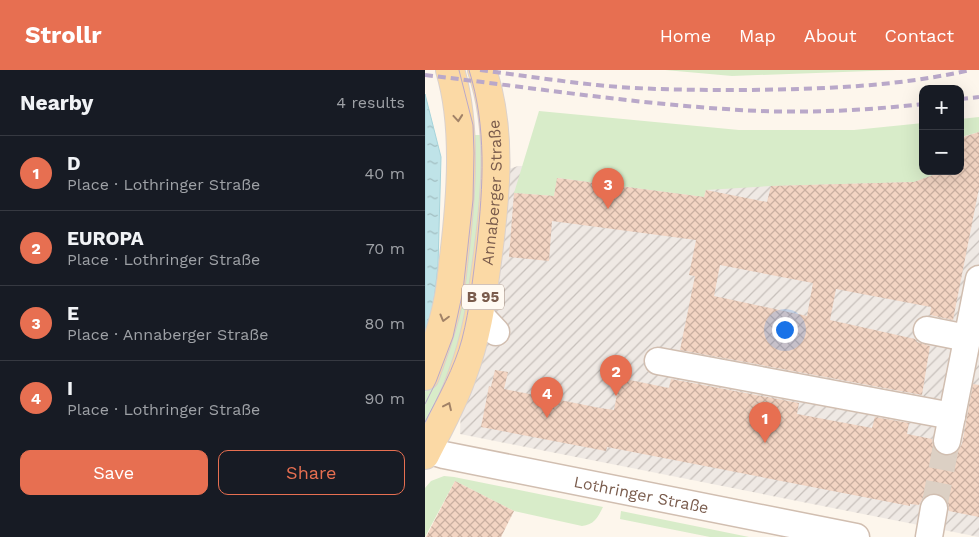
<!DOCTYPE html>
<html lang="en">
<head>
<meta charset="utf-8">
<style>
  body { margin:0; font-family:"Work Sans",sans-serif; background:#242831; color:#f1f3f6 }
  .controls { position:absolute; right:15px; top:15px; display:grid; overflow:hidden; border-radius:10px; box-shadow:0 5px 20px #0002 }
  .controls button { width:45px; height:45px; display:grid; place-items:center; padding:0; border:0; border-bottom:1px solid #363941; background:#171b24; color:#f1f3f6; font:25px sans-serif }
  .you { position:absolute; left:359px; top:259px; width:18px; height:18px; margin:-12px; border:4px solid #fff; border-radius:50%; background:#1a73e8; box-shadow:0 0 0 8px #1a73e833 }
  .badge { display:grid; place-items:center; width:32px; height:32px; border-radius:50%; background:#e76f51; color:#fff; font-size:16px; font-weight:700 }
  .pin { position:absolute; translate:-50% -41px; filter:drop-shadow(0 1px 2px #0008) }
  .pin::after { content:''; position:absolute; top:26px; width:18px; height:15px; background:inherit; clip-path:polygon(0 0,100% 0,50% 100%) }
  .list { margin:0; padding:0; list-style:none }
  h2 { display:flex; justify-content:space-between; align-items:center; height:65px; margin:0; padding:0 20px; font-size:21px }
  h2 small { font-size:16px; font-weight:400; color:#9ea1a6 }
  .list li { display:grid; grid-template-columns:32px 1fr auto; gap:15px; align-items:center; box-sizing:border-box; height:75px; padding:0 20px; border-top:1px solid #363941 }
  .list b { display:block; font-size:19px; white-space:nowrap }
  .list p { margin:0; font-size:16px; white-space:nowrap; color:#9ea1a6 }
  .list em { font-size:16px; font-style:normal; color:#9ea1a6 }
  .actions { display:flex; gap:10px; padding:15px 20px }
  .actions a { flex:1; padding:11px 0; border:1px solid #e76f51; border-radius:10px; text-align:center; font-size:18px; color:#e76f51 }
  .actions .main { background:#e76f51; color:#fff }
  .map { position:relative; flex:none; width:554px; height:467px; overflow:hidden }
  header { display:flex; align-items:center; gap:30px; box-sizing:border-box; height:70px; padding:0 25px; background:#e76f51; color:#fff }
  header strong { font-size:24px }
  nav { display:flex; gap:28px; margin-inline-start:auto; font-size:18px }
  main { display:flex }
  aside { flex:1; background:#171b24 }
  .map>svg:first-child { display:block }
  .industrial { fill:url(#industrial-furrows) }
  .grass { fill:#d8ecc9 }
  .water { fill:url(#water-ripples); stroke:#a5d3da }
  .building { fill:url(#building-cross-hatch); fill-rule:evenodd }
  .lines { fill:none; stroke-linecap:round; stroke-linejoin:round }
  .minor-tunnel { stroke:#dcd0c4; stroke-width:26; stroke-dasharray:26 13; stroke-linecap:butt }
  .minor-casing { stroke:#d1beb0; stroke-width:29 }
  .major-casing { stroke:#dad1cd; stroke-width:30 }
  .minor { stroke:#fff; stroke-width:26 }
  .major { stroke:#fbd9a5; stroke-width:28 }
  .tram { stroke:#b9a8c9; stroke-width:1 }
  .rail { stroke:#b9a8c9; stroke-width:4; stroke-dasharray:8 5; stroke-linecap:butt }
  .oneway { stroke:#a18267 }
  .labels { text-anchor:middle; stroke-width:4; stroke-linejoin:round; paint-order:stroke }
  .shield { fill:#fffaf3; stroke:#a28b7f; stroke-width:1 }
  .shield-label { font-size:15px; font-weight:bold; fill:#7a5c4d }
  .street-label { font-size:16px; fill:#7a5c4d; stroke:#fffaf3 }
</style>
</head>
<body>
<header>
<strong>Strollr</strong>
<nav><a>Home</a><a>Map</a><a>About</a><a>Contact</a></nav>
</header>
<main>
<aside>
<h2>Nearby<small>4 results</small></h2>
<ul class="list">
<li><span class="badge">1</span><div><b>D</b><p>Place · Lothringer Straße</p></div><em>40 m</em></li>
<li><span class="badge">2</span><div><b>EUROPA</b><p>Place · Lothringer Straße</p></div><em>70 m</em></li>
<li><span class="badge">3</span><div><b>E</b><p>Place · Annaberger Straße</p></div><em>80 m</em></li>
<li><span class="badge">4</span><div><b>I</b><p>Place · Lothringer Straße</p></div><em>90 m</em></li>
</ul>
<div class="actions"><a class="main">Save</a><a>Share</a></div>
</aside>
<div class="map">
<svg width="554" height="467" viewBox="0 0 554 467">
  <defs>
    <pattern id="industrial-furrows" width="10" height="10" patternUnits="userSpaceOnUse" patternTransform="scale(1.25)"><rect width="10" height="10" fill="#efe9e4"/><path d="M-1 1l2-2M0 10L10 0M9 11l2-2" fill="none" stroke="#c7c0bb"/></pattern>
    <pattern id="water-ripples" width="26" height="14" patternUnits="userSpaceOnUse" patternTransform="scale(1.25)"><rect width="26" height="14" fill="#bfe3e8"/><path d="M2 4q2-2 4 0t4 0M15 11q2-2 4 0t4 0" fill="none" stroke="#a0bbbe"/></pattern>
    <pattern id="building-cross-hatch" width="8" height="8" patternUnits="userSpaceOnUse" patternTransform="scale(1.25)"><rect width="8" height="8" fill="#f3d5c3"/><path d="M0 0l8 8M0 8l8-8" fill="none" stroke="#cab0a1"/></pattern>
  </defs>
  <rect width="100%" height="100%" fill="#fdf6ec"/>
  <!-- industrial -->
  <path class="industrial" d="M554 66V467L35 364 37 308 71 103 93 96 474 95 498 101H535Z"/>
  <!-- grass -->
  <g class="grass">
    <path d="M240 0H472L307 6Z"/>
    <path d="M114 41 314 60H429L498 53V101H519L489 112 346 116 281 120 279 127 133 108 129 126 89 123Z"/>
    <path d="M554 47V62L536 67 535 69V49Z"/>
    <path d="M42 65H62L42 266 0 364V322L6 310Z"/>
    <path d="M19 406 29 407 178 437C173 447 169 455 157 456L89 441 30 411 0 467V418L6 411Z"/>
    <path d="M196 441 324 467H285L195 449Z"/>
  </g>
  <!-- water -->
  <path class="water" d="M0 24 16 87 13 196 8 239 0 263Z"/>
  <!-- building -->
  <g class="building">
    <path d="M554 62V118L528 250 505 245 506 237 411 219 405 250 490 269 492 272 505 276 497 325 255 280 270 206 264 205 271 170 127 151 124 191 84 187 89 123 129 126 132 108 279 127 281 120 342 132 346 116 489 112 519 101H535V68ZM295 195 388 213 382 246 289 226Z"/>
    <path d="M70 300 83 302 79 319 175 338 189 340 195 308 244 318 246 309 374 333 372 344 447 358 450 347 484 353 482 364 507 369 508 375 512 382 520 386 526 385 533 381 537 374 548 314 554 315V447L524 441 523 432 518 426 512 423 503 424 497 429 494 435 485 434V436L182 377 181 381 56 357 64 316 66 317Z"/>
    <path d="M30 411 89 441 76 467H1Z"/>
  </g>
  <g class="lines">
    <!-- minor-tunnel -->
    <path class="minor-tunnel" d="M509 438 522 371"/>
    <defs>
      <g id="minor">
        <path d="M55 245 71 262"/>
        <path d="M502 260 542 268"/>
        <path d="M233 291 527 346"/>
        <path d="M522 371 554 209"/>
        <path id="s1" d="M2 380 19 385 431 467"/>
        <path d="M504 467 509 438"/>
      </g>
      <g id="major">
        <path d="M0 306C8 283 17 260 22 236 26 220 27 203 29 187 36 129 42 56 25 0"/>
        <path id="s2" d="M0 385C13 359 28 333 37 306 53 264 57 228 63 184 71 123 77 60 57 0"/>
      </g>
    </defs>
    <!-- minor casing -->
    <use href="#minor" class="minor-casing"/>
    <!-- major casing -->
    <use href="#major" class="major-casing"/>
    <!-- minor -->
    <use href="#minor" class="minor"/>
    <!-- major -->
    <use href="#major" class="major"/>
    <!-- tram -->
    <g class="tram">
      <path d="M0 334 11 312 28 267 38 221 48 130 49 83 48 55 34 0"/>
      <path d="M0 352C13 327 30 296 37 269 45 238 48 206 52 174 58 116 62 57 44 0"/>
    </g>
    <!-- rail -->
    <g class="rail">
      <path d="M55 0C94 5 133 11 172 15 221 20 270 20 320 20 397 19 470 17 545 0"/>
      <path d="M0 5C111 18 223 36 335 41 390 43 444 40 498 34"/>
      <path d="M535 29 554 27"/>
    </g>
  </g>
  <!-- one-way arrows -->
  <defs><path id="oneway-chevron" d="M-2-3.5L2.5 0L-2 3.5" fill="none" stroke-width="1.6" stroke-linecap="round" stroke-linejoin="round" transform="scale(1.25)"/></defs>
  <g class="oneway">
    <use href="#oneway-chevron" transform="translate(33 48) rotate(85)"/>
    <use href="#oneway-chevron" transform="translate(19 248) rotate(105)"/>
    <use href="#oneway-chevron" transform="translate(23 336) rotate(-65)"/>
  </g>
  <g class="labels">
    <!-- shield labels -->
    <rect class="shield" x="37" y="214.5" width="42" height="25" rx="4"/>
    <g class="shield-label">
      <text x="58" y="232">B 95</text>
    </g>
    <!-- street labels -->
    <g class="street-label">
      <text dy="6" stroke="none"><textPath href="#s2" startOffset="274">Annaberger Straße</textPath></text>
      <text dy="6" stroke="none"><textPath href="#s1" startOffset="219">Lothringer Straße</textPath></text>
    </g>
  </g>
</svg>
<div class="controls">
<button>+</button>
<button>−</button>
</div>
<div class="you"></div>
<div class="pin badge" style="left:340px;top:373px">1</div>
<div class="pin badge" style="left:191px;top:326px">2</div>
<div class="pin badge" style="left:183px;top:139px">3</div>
<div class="pin badge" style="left:122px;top:348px">4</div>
</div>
</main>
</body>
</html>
